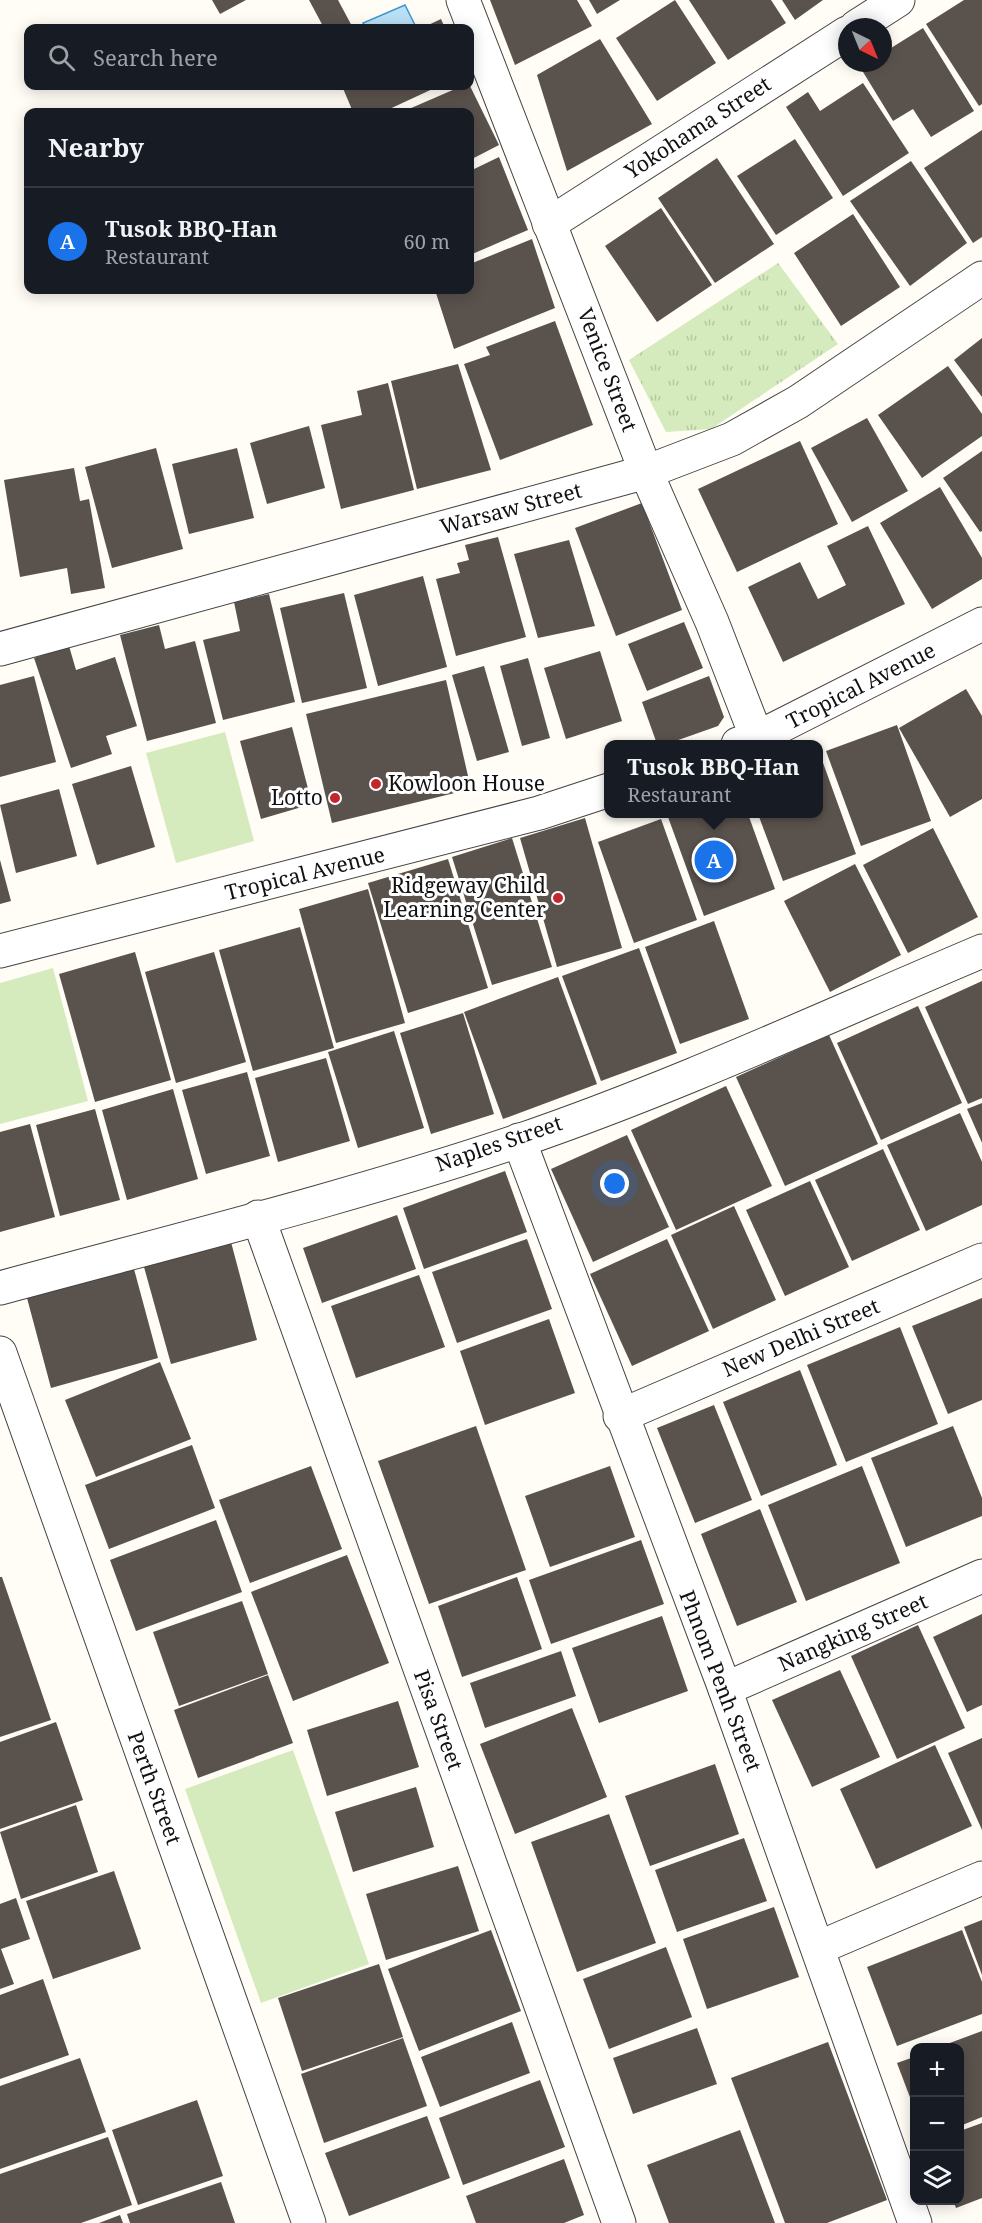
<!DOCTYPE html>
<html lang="en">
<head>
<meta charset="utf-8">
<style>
  body { margin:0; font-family:"Noto Serif",serif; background:#20242c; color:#f1f3f6 }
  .controls { position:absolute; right:18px; bottom:18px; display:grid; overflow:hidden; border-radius:12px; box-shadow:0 3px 15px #0003 }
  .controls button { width:54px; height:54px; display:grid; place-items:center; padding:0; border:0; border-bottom:2px solid #363941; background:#171b24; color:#f1f3f6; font:30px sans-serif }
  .compass { position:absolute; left:838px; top:18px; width:54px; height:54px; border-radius:50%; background:#171b24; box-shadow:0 3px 15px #0003; rotate:137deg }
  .you { position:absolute; left:615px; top:1184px; width:21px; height:21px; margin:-15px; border:4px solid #fff; border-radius:50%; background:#1a73e8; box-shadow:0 0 0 9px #1a73e833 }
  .badge { display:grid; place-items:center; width:39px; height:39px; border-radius:50%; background:#1a73e8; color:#fff; font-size:20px; font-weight:700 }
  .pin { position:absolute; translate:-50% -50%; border:3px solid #fff; box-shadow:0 2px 6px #0006 }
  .popup { position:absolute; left:604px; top:740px; width:219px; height:78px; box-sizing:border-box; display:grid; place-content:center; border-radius:12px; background:#171b24; filter:drop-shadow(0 2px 4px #0005); font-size:20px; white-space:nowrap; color:#9ea1a6 }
  .popup b { font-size:22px; color:#f1f3f6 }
  .popup::after { content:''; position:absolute; left:50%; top:100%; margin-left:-12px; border:12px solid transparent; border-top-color:#171b24 }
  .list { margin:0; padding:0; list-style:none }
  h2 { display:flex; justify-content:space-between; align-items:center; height:78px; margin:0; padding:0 24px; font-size:26px }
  h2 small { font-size:20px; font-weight:400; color:#9ea1a6 }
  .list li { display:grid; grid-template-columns:39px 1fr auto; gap:18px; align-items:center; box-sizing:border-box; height:108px; padding:0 24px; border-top:2px solid #363941 }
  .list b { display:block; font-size:22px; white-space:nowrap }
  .list p { margin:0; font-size:20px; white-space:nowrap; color:#9ea1a6 }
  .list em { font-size:20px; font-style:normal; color:#9ea1a6 }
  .icon { flex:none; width:33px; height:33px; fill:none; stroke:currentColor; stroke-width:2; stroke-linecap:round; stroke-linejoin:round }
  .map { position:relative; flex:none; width:982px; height:2223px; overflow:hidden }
  .search { position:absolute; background:#171b24; box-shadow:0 3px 15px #0003; left:24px; top:24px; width:450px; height:66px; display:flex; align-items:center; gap:15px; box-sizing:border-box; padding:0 21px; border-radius:12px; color:#9ea1a6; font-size:22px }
  .panel { position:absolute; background:#171b24; box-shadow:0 3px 15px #0003; left:24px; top:108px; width:450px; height:186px; border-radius:12px }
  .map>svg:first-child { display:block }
  .grass { fill:#d5ebbd }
  .park { fill:url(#park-tufts) }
  .water { fill:#b9e0f7; stroke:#3f96cf; stroke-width:1.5 }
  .building { fill:#5a524d }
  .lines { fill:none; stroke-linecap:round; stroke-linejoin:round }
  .minor-casing { stroke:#444; stroke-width:35 }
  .tertiary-casing { stroke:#444; stroke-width:35 }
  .minor { stroke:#fff; stroke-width:33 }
  .tertiary { stroke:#fff; stroke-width:33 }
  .poi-dot { fill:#c4262e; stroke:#fff; stroke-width:2 }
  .labels { text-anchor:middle; stroke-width:6; stroke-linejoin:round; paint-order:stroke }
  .street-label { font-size:21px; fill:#111; stroke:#fff }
  .poi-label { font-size:21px; fill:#111; stroke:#fff; text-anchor:end }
</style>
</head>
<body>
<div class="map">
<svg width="982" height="2223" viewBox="0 0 982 2223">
  <defs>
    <pattern id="park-tufts" width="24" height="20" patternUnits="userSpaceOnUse" patternTransform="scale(1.5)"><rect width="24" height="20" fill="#d5ebbd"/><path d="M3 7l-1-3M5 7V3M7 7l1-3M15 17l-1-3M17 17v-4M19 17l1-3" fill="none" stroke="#b6c8a1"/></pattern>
  </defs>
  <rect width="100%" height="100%" fill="#fffdf5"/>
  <!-- grass -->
  <g class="grass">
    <path d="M225 732 254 841 176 863 146 753Z"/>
    <path d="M53 968 88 1101 0 1124V983Z"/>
    <path d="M293 1750 369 1964 261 2003 185 1789Z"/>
  </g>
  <!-- park -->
  <path class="park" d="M778 263 838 344 711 429 666 432 629 360Z"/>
  <!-- water -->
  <path class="water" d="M405 5 415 25 407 28H366L363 23Z"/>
  <!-- building -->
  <g class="building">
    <path d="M212 0H246L220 14Z"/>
    <path d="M309 0H338L353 28H324Z"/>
    <path d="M490 0H577L592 26 515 65Z"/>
    <path d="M589 0H620L597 14Z"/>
    <path d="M675 0 716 63 657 101 616 38Z"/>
    <path d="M689 0H771L786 23 728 60Z"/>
    <path d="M782 0H823L795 20Z"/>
    <path d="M964 0H982V104L979 106 926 24Z"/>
    <path d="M441 19 445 28H422Z"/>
    <path d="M923 28 974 111 931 137 913 109 893 121 860 67 866 63H883V53Z"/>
    <path d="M600 39 652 124 567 171 537 75Z"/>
    <path d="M863 83 909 153 843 196 786 107 808 92 820 111Z"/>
    <path d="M342 86H439L383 112H353Z"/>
    <path d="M462 86H470L499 145 470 160V112H402Z"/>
    <path d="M982 130V237L973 243 924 168Z"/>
    <path d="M795 139 833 198 776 235 737 176Z"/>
    <path d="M499 157 528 230 470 255V171Z"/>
    <path d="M717 158 774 244 715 283 658 198Z"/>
    <path d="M911 161 967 243 910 286 850 201Z"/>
    <path d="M661 208 712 285 657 322 605 246Z"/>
    <path d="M853 214 900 287 841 326 794 253Z"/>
    <path d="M532 239 555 308 454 349 435 290H470V264Z"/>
    <path d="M555 321 593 425 500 460 464 364 490 355 486 347Z"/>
    <path d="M982 338V397L954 360Z"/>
    <path d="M458 364 491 470 417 489 391 381Z"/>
    <path d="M948 366 982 414V436L922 478 878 415Z"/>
    <path d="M388 383 414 490 341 509 321 425 362 415 357 391Z"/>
    <path d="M867 418 908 491 852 522 811 448Z"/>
    <path d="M309 426 325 488 267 504 250 443Z"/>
    <path d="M800 441 838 524 737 572 698 489Z"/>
    <path d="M156 448 183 549 112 568 85 467Z"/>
    <path d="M237 448 254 518 189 534 172 464Z"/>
    <path d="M982 451V531L980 532 943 478Z"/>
    <path d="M74 468 80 501 89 499 105 588 71 594 67 568 20 577 4 480Z"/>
    <path d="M940 487 982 558V579L932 609 880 523Z"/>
    <path d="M642 503 682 610 616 636 575 528Z"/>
    <path d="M868 526 905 604 783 662 748 587 800 562 818 599 846 585 827 546Z"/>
    <path d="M498 537 526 637 456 656 436 579 460 573 457 563 469 560 465 545Z"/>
    <path d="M569 540 595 626 538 638 514 554Z"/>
    <path d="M423 576 447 667 378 686 354 595Z"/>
    <path d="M344 593 367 688 302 703 280 608Z"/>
    <path d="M269 594 295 702 223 720 203 640 240 631 234 602Z"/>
    <path d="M684 622 703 668 647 691 628 644Z"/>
    <path d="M159 625 165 649 195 641 216 723 147 741 120 635Z"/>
    <path d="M69 646 76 670 115 657 137 726 106 736 112 754 71 768 34 658Z"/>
    <path d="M600 651 622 721 566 739 544 668Z"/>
    <path d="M528 658 550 738 522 746 500 666Z"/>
    <path d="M484 666 509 752 477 761 452 675Z"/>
    <path d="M34 676 56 762 0 777V685Z"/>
    <path d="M709 676 724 717 718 726 667 744H657L642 702Z"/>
    <path d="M446 680 471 789 332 823 306 714Z"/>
    <path d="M966 689 982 716V799L950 817 899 728Z"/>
    <path d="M897 725 931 821 861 846 826 751Z"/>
    <path d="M292 727 312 804 261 819 240 741Z"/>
    <path d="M822 760 856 854 783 881 758 814H819V761Z"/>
    <path d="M131 766 155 847 97 865 72 784Z"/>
    <path d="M59 789 77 856 16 873 0 805Z"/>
    <path d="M677 814H748L775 889 704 916 668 817Z"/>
    <path d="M585 818 622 948 557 967 520 838Z"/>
    <path d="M661 819 697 920 634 943 598 842Z"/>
    <path d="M933 828 978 917 908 953 863 865Z"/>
    <path d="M512 838 552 967 492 985 452 857Z"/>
    <path d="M448 859 488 988 408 1013 368 883Z"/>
    <path d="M0 860 11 901 0 904Z"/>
    <path d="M855 864 901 955 830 992 784 901Z"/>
    <path d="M368 889 405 1023 336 1043 299 909Z"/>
    <path d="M714 921 749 1019 680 1044 645 947Z"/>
    <path d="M300 927 334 1048 253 1071 219 950Z"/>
    <path d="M639 948 677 1053 601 1081 562 976Z"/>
    <path d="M135 952 171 1080 95 1102 59 974Z"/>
    <path d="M214 952 246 1062 176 1083 145 972Z"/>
    <path d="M558 977 597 1084 503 1119 464 1012Z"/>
    <path d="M982 981V1098L968 1104 925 1007Z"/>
    <path d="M918 1006 962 1103 881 1140 837 1043Z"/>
    <path d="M463 1013 494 1114 431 1134 400 1033Z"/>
    <path d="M394 1031 424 1128 358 1148 328 1052Z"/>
    <path d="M829 1035 878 1144 785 1186 736 1077Z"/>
    <path d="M326 1058 350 1141 278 1162 255 1078Z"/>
    <path d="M247 1072 270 1156 206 1174 182 1090Z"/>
    <path d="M726 1086 772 1186 676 1230 631 1130Z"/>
    <path d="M173 1089 198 1179 127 1200 102 1110Z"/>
    <path d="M982 1103V1143L967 1109Z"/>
    <path d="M95 1109 120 1200 60 1216 36 1125Z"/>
    <path d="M960 1113 982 1162V1205L926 1231 887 1145Z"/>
    <path d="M30 1124 55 1217 0 1232V1132Z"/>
    <path d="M627 1135 669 1227 593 1262 551 1169Z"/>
    <path d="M883 1149 920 1230 852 1261 815 1180Z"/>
    <path d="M505 1171 527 1232 424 1269 403 1208Z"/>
    <path d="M810 1181 849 1267 785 1296 746 1210Z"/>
    <path d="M734 1206 776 1300 713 1329 671 1235Z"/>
    <path d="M397 1215 416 1269 322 1303 303 1248Z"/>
    <path d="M527 1239 552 1309 457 1343 432 1272Z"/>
    <path d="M667 1239 709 1331 632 1366 590 1274Z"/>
    <path d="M231 1242 257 1340 171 1364 144 1267Z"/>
    <path d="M134 1269 158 1358 51 1388 27 1298Z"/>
    <path d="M419 1275 445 1347 356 1378 331 1306Z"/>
    <path d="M982 1298V1400L948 1414 912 1326Z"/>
    <path d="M549 1319 575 1393 485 1425 460 1351Z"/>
    <path d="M900 1327 938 1424 846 1462 807 1365Z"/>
    <path d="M160 1362 191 1439 96 1477 65 1400Z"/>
    <path d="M800 1370 837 1465 761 1496 723 1402Z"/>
    <path d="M714 1405 752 1500 695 1523 657 1428Z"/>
    <path d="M476 1426 526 1570 429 1604 378 1461Z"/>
    <path d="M953 1426 982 1498V1516L906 1547 871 1458Z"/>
    <path d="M192 1445 215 1508 109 1549 85 1485Z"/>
    <path d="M311 1466 342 1549 250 1583 219 1500Z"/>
    <path d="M610 1466 635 1537 550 1567 525 1496Z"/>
    <path d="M862 1466 900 1563 806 1601 768 1505Z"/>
    <path d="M760 1509 797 1602 737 1626 701 1534Z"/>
    <path d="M216 1520 242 1592 136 1631 110 1560Z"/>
    <path d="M641 1540 664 1604 551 1644 529 1580Z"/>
    <path d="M347 1555 389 1663 293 1701 251 1592Z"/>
    <path d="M0 1577H2L51 1720 0 1737Z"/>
    <path d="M517 1577 542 1649 462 1677 438 1606Z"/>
    <path d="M242 1601 268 1674 179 1706 153 1632Z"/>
    <path d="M982 1614V1705L967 1712 933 1637Z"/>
    <path d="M662 1616 688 1691 599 1723 572 1648Z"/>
    <path d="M918 1625 965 1728 897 1759 851 1656Z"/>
    <path d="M561 1651 576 1696 485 1728 470 1683Z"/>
    <path d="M840 1670 880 1757 812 1787 772 1700Z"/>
    <path d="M268 1675 293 1743 198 1778 174 1710Z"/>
    <path d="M398 1701 419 1767 327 1796 307 1730Z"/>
    <path d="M572 1708 607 1797 515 1834 480 1744Z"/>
    <path d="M56 1722 83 1800 0 1829V1742Z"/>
    <path d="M982 1738V1830L948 1753Z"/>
    <path d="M935 1745 972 1826 876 1869 840 1789Z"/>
    <path d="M715 1764 739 1834 650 1866 625 1796Z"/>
    <path d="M416 1787 434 1847 353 1872 335 1812Z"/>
    <path d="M76 1805 98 1872 21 1899 0 1832Z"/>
    <path d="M609 1814 656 1943 577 1972 531 1842Z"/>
    <path d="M744 1838 767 1901 677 1932 655 1870Z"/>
    <path d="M458 1866 479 1931 386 1960 366 1894Z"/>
    <path d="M114 1871 141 1949 53 1979 26 1901Z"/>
    <path d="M16 1898 30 1939 1 1949 14 1984 0 1989V1904Z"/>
    <path d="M774 1907 799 1977 707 2009 683 1939Z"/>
    <path d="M982 1920V1975L964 1927Z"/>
    <path d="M491 1930 521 2011 419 2051 388 1969Z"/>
    <path d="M962 1930 982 1982V2014L897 2046 867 1967Z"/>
    <path d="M666 1947 692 2017 609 2049 583 1979Z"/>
    <path d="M379 1964 403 2037 302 2071 278 1998Z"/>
    <path d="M43 1979 69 2055 0 2079V1995Z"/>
    <path d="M512 2022 530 2073 440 2107 421 2057Z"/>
    <path d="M697 2028 717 2084 633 2114 613 2058Z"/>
    <path d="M982 2031V2117L960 2126V2048L939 2047Z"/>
    <path d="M403 2038 427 2106 324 2143 301 2074Z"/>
    <path d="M828 2042 887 2200 827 2223H785L731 2078Z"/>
    <path d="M914 2057V2108L897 2063Z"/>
    <path d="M80 2058 106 2132 0 2169V2086Z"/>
    <path d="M540 2080 565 2147 463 2185 439 2118Z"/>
    <path d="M197 2100 223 2176 138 2205 112 2130Z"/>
    <path d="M427 2116 450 2178 349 2216 325 2153Z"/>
    <path d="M982 2123V2198L956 2208 953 2200H960V2131Z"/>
    <path d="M740 2130 775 2223H669L647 2165Z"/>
    <path d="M108 2137 132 2205 81 2223H0V2174Z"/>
    <path d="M564 2159 584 2215 564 2223H476L466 2196Z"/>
    <path d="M221 2182 235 2223H130L127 2214Z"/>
    <path d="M120 2215 123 2223H99Z"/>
  </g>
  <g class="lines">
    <defs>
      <g id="minor">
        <path d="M463 0 646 472 712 622 757 738"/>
        <path d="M856 27 898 0"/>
        <path d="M549 224 847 33"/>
        <path d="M0 649 646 472 732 439 798 402 982 278"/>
        <path d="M519 1140 725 1689 915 2223"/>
        <path d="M258 1217 619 2223"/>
        <path d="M0 1288C173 1241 348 1198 518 1141 676 1087 828 1016 982 951"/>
        <path d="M0 1353 309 2223"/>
        <path d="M620 1416 982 1260"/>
        <path d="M725 1689 982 1576"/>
        <path d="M818 1948 982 1878"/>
      </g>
      <g id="tertiary">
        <path d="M738 744 757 738 982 624"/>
        <path d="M0 951 539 813 609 790"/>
      </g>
    </defs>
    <!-- minor casing -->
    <use href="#minor" class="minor-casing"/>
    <!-- tertiary casing -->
    <use href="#tertiary" class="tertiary-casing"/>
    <!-- minor -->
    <use href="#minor" class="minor"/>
    <!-- tertiary -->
    <use href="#tertiary" class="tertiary"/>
  </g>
  <!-- markers -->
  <g class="poi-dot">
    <circle cx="376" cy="784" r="6"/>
    <circle cx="335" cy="798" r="6"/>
    <circle cx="558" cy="898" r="6"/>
  </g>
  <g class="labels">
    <!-- street labels -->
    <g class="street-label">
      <text transform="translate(698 128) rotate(-33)" y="7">Yokohama Street</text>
      <text transform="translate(607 370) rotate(69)" y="7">Venice Street</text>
      <text transform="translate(511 509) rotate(-15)" y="7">Warsaw Street</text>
      <text transform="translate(861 686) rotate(-27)" y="7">Tropical Avenue</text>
      <text transform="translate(305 874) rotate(-14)" y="7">Tropical Avenue</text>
      <text transform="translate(499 1144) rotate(-19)" y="7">Naples Street</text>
      <text transform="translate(801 1338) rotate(-23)" y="7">New Delhi Street</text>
      <text transform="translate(853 1633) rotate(-24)" y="7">Nangking Street</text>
      <text transform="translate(720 1681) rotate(69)" y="7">Phnom Penh Street</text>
      <text transform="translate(438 1720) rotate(70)" y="7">Pisa Street</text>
      <text transform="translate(154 1788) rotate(70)" y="7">Perth Street</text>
    </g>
    <!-- poi labels -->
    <g class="poi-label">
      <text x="388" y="791" text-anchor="start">Kowloon House</text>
      <text x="323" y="805">Lotto</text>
      <text x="546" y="893">Ridgeway Child<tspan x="546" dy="24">Learning Center</tspan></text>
    </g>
  </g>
</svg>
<div class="controls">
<button>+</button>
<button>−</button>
<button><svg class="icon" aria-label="layers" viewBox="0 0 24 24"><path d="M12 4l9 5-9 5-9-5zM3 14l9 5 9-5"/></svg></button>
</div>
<svg class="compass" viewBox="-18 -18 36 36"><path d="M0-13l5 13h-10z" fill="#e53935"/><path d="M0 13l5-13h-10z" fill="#9ea1a6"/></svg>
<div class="you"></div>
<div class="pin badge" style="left:714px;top:860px">A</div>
<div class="popup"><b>Tusok BBQ-Han</b>Restaurant</div>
<div class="search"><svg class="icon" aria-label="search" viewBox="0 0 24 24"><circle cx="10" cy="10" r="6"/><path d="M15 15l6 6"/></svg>Search here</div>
<section class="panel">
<h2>Nearby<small></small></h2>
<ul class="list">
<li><span class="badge">A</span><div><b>Tusok BBQ-Han</b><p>Restaurant</p></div><em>60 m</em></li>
</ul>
</section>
</div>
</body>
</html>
